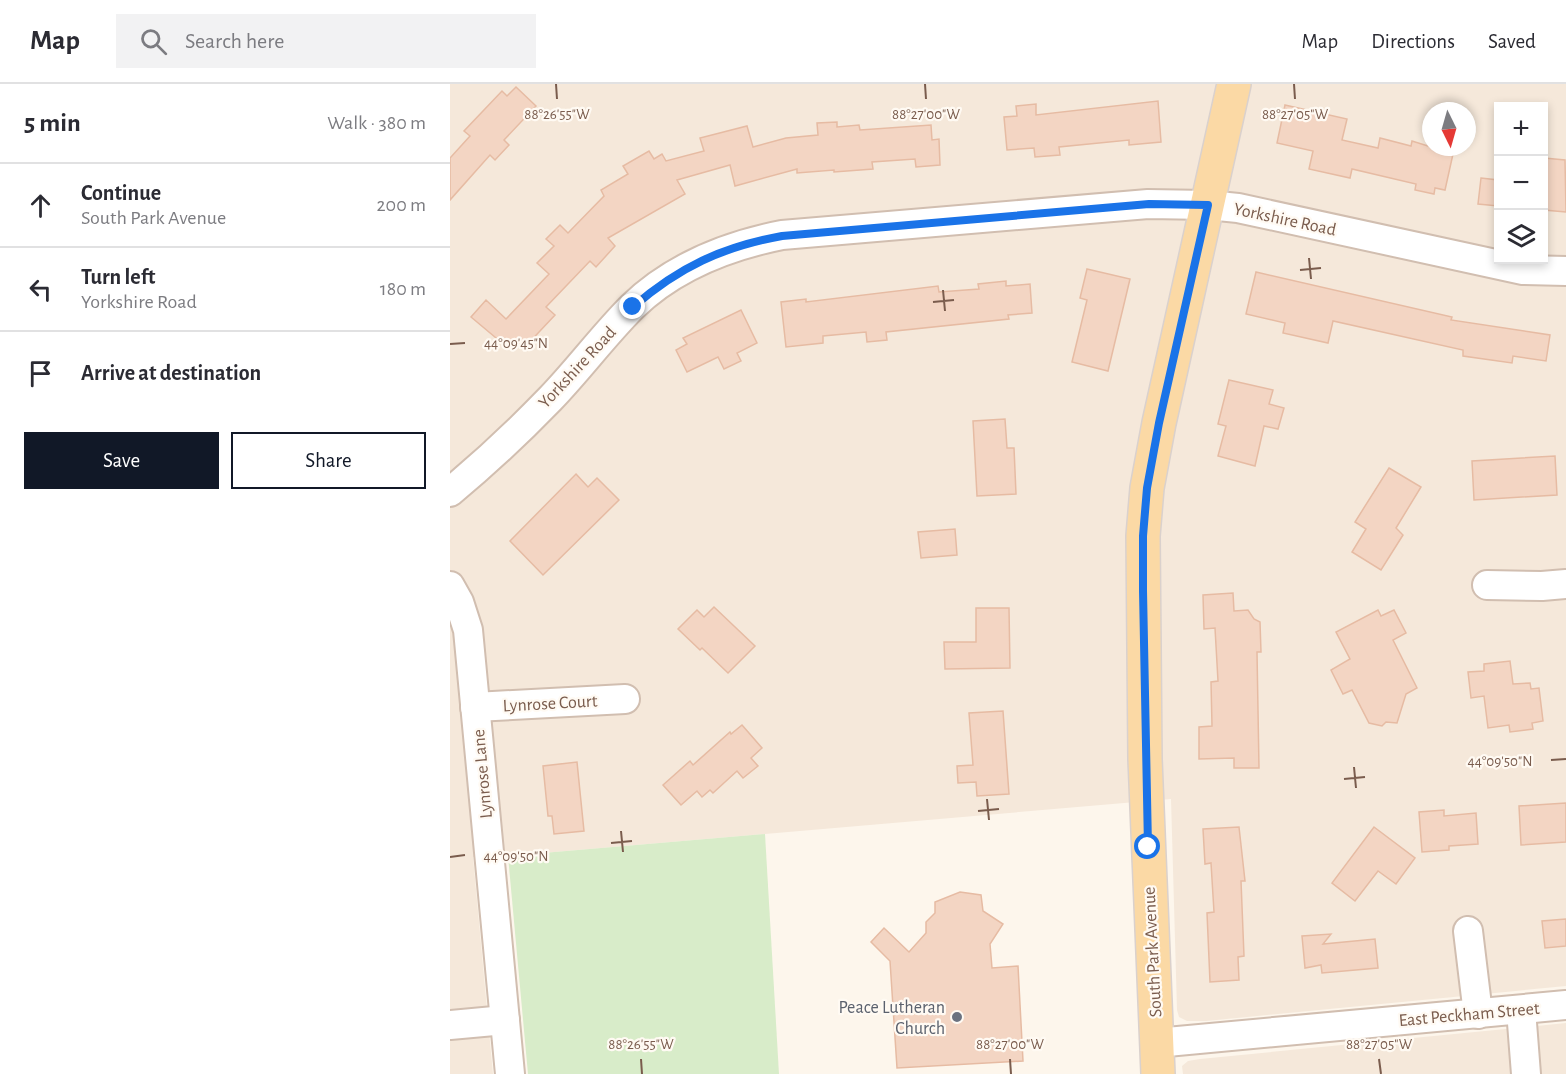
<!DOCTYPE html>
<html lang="en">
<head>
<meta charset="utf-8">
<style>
  body { margin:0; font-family:"Alegreya Sans",sans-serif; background:#f2f2f3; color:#2b2b33 }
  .controls { position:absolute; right:18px; top:18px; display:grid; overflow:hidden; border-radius:0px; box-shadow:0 3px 9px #0003 }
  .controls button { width:54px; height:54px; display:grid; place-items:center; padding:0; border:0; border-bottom:2px solid #e1e1e2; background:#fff; color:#2b2b33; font:30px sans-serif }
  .compass { position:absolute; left:972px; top:18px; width:54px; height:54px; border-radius:50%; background:#fff; box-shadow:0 3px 9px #0003; rotate:175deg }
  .stop { position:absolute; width:18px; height:18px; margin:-14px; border:4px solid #1a73e8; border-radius:50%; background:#fff }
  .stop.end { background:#1a73e8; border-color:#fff; box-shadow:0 2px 6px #0008 }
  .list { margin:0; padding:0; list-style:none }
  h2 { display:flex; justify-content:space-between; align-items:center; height:78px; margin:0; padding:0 24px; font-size:26px }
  h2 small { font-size:20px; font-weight:400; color:#7c7c81 }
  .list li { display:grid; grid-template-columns:39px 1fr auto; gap:18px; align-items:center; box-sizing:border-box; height:84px; padding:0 24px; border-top:2px solid #e1e1e2 }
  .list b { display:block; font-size:22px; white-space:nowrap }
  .list p { margin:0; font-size:20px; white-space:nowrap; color:#7c7c81 }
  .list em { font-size:20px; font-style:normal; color:#7c7c81 }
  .actions { display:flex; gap:12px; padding:18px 24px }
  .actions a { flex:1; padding:14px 0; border:2px solid #111827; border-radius:0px; text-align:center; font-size:21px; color:#111827 }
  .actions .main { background:#111827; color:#fff }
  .icon { flex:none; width:33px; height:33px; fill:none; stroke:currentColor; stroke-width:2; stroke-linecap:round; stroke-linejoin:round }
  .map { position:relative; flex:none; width:1116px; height:990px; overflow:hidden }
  header { display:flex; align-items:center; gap:36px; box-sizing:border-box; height:84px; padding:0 30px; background:#fff; border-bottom:2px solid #e1e1e2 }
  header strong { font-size:28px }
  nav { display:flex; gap:33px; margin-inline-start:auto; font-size:21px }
  .search { width:420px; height:54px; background:#f2f2f3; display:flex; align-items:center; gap:15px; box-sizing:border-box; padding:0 21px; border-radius:0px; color:#7c7c81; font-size:22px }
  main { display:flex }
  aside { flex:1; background:#fff }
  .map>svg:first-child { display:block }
  .residential { fill:#f5e8da; fill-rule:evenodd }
  .green { fill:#d8ecc9 }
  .building { fill:#f3d5c3; stroke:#e6bba3; stroke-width:1.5 }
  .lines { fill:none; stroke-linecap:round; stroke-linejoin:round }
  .minor-casing { stroke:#d1beb0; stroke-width:32 }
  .major-casing { stroke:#dad1cd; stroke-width:36 }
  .minor { stroke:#fff; stroke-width:28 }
  .major { stroke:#fbd9a5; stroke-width:33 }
  .route { stroke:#1a73e8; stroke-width:8 }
  .ticks { fill:none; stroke:#7a5c4d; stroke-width:2 }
  .worship-dot { fill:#6b7280; stroke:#fffaf3; stroke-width:2 }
  .labels { text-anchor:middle; stroke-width:4.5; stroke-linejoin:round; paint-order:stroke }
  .street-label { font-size:18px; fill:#7a5c4d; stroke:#fffaf3 }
  .worship-label { font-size:18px; fill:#5b616d; stroke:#fffaf3; text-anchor:end }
  .ticks-label { font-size:15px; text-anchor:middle; fill:#7a5c4d; stroke:#fffaf3; stroke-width:4.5; stroke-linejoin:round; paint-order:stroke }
</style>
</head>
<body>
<header>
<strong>Map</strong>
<div class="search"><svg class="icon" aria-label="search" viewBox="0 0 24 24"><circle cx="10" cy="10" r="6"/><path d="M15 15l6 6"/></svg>Search here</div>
<nav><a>Map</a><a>Directions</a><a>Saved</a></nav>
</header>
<main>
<aside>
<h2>5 min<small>Walk · 380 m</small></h2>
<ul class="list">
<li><svg class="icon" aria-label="ahead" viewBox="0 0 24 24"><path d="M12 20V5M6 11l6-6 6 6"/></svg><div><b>Continue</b><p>South Park Avenue</p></div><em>200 m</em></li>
<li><svg class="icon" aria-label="left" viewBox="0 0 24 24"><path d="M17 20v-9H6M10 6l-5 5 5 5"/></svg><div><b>Turn left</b><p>Yorkshire Road</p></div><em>180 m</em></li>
<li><svg class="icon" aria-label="arrive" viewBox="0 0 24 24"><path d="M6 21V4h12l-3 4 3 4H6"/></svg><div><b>Arrive at destination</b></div></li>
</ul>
<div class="actions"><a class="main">Save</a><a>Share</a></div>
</aside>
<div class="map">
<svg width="1116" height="990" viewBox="0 0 1116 990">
  <rect width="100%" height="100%" fill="#fdf6ec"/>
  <!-- residential -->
  <g class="residential">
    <path d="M0 0H1116V902L756 937H737L729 933 727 926 721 715 58 772 23 773 43 990H0ZM1048 22H1094V176H1048ZM981 27H1017V63H981Z"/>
    <path d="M1116 939V990H733L732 982 738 977 750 975Z"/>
  </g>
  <!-- green -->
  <path class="green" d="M315 750 329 990H78L58 772Z"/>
  <!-- building -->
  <g class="building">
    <path d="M66 3 86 22 54 56 59 61 45 76 40 71 0 116V74L20 52 14 47 52 7 57 12Z"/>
    <path d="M708 17 711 58 679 61V56L609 63 610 71 585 73 584 64 557 66 554 33 567 32 566 22 586 20V31Z"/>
    <path d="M835 21 897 35 892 56 928 64 930 54 961 62 962 57 981 63H990L989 67 1003 70 995 106 985 104 984 110 965 106 966 100 902 85 900 94 859 85 863 67 827 59Z"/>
    <path d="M387 38V43L409 41 410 46 481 41 482 56 489 55 490 81 466 83 465 75 422 78 423 85 384 88V86L347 89V85L285 102 280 81 227 96 235 110 158 154 165 162 146 183 140 177 96 223 105 231 74 264 65 256 58 264 21 233 36 216 56 235 99 190 87 179 104 162 96 155 110 141 118 149 154 112 151 106 178 90 173 82 199 67 204 75 212 70 216 77 254 67 250 54 297 42 303 63 336 54 368 51 367 39Z"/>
    <path d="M1094 74 1115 76 1116 128 1094 126Z"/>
    <path d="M1031 94 1048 96V122L1028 120Z"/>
    <path d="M637 185 680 195 658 287 622 278 637 216 630 214Z"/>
    <path d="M806 188 1002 233 1001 236 1100 251 1096 277 1063 272 1062 279 1013 272V266L883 237 878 259 833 249 835 239 796 230Z"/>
    <path d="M556 197V202L580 200 582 229 558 231 559 235 436 248 437 256 417 258 416 248 373 252V259L336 263 331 218 356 215V218L488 202 489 208 529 205 528 200Z"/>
    <path d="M291 226 307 259 287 269 291 277 274 285 268 273 237 288 226 266 237 260 233 254Z"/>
    <path d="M779 296 823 306 819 320 834 324 828 345 814 342 805 382 768 372 776 342 768 340Z"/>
    <path d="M555 335 557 364H564L566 410 527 412 523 337Z"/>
    <path d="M1105 372 1107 411 1024 416 1022 377Z"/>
    <path d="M939 384 971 403 946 444 953 451 931 486 902 468 916 445 905 438Z"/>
    <path d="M126 390 138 403 147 394 169 416 93 491 60 457Z"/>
    <path d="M505 445 507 471 471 474 468 448Z"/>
    <path d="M783 509 784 527 798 526 804 535 810 538 811 568H807L809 684H784V674L749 675V643L762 642 761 598 768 597 765 544 754 545 753 511Z"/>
    <path d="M264 523 305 562 278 589 252 564 250 566 228 545 247 526 254 533Z"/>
    <path d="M526 524H559L560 584 495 585 494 558H526Z"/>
    <path d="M928 526 931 532 944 526 956 549 943 556 967 604 956 610 947 639 936 638 932 642 919 639 902 606 893 610 881 586 900 575 886 548Z"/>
    <path d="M1060 577 1063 600 1080 599 1081 605 1089 604 1093 637 1082 639 1083 645 1060 648 1059 641 1038 644 1034 612 1021 614 1018 588 1034 587V580Z"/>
    <path d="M553 627 559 710 527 712 526 698 508 699 507 682 523 681 519 629Z"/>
    <path d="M292 641 312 664 301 674 308 682 293 694 287 687 263 709 260 706 252 713 247 707 231 721 213 701 240 677 243 681 280 648 281 650Z"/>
    <path d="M127 678 134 747 104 750 102 732H98L93 682Z"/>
    <path d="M1116 719V758L1071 761 1069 722Z"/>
    <path d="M994 726V732L1026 729 1028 760 999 762V766L972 768 969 728Z"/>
    <path d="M789 743 795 797H791L794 872 788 873 789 896 760 898 757 829 764 828 761 779 755 780 753 745Z"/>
    <path d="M924 743 965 774 946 800 928 787 905 817 882 799Z"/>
    <path d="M510 808 531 811 533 827 553 840 540 860 542 884 568 882 573 977 447 984 440 877 421 858 434 844 459 868 476 849V838L485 829V818Z"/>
    <path d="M1116 835V862L1095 864 1092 837Z"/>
    <path d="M881 850 873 860 925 855 928 884 872 889 871 881 855 884 852 852Z"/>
  </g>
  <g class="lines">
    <defs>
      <g id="minor">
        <path d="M0 408C35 379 69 347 100 315 129 285 153 252 182 223 223 183 277 162 332 151L698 120 758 121 788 124 1073 186 1116 187"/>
        <path d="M1037 501 1092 502 1116 500"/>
        <path d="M0 502 9 518 18 546 60 990"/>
        <path d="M25 623 175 615"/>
        <path d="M1018 847 1028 930"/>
        <path d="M1071 926 1076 990"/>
        <path d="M0 941 55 936"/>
        <path d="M706 959 1116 921"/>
      </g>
      <path id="major" d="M708 990 695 675 693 452 697 404 709 339 784 0"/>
    </defs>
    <!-- minor casing -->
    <use href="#minor" class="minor-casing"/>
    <!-- major casing -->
    <use href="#major" class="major-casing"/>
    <!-- minor -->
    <use href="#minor" class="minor"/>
    <!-- major -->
    <use href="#major" class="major"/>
  </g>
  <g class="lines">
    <!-- route -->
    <path class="route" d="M183 223C229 183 272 163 332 152L699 120 758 121 709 339 697 404 693 452V507L698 763"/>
  </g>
  <!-- ticks -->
  <path class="ticks" d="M106 0 107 15M475 0 476 15M844 0 845 15M859 174 861 195M850 186 871 184M493 206 495 227M483 218 504 216M0 260 15 259M1101 676 1116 675M904 683 906 704M894 695 915 693M537 715 539 736M528 727 549 725M171 747 173 768M161 759 182 757M0 773 15 771M191 975 192 990M560 975 561 990M929 975 931 990"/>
  <!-- markers -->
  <circle class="worship-dot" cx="507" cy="933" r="6"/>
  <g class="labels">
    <!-- street labels -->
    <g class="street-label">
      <text transform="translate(835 135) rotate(12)" y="6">Yorkshire Road</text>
      <text transform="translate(127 283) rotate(-47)" y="6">Yorkshire Road</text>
      <text transform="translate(100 619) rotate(-3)" y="6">Lynrose Court</text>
      <text transform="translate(32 690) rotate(-95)" y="6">Lynrose Lane</text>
      <text transform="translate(702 868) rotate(-93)" y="6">South Park Avenue</text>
      <text transform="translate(1019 930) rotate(-5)" y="6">East Peckham Street</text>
    </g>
    <!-- worship labels -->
    <g class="worship-label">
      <text x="495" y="929">Peace Lutheran<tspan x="495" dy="21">Church</tspan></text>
    </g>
  </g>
  <g class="ticks-label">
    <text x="107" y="35">88°26'55"W</text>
    <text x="476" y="35">88°27'00"W</text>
    <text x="845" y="35">88°27'05"W</text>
    <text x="66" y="264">44°09'45"N</text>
    <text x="1050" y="682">44°09'50"N</text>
    <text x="66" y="777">44°09'50"N</text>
    <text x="191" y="965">88°26'55"W</text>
    <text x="560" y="965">88°27'00"W</text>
    <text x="929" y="965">88°27'05"W</text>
  </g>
</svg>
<div class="controls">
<button>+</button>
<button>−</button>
<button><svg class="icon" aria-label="layers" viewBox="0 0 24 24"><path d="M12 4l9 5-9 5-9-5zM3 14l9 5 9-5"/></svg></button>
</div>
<svg class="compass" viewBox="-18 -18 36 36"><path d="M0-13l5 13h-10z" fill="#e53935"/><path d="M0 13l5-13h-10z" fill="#7c7c81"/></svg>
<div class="stop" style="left:698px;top:763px"></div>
<div class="stop end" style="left:183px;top:223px"></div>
</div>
</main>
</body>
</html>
